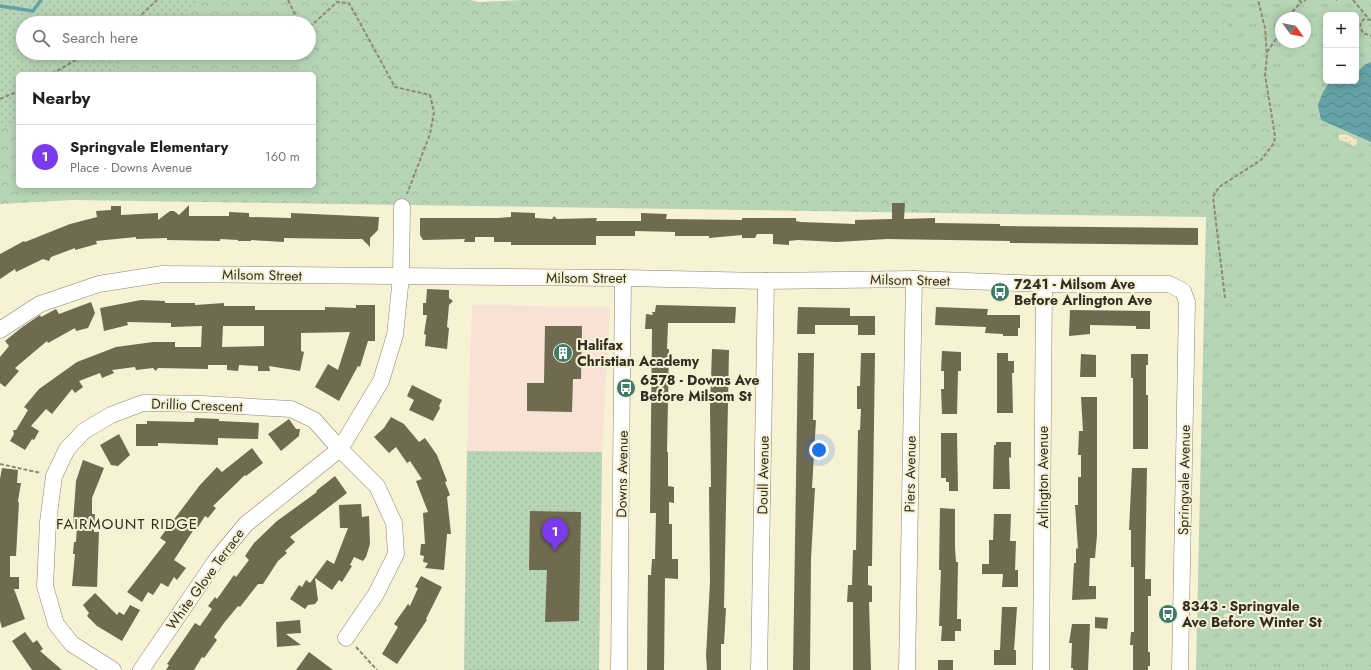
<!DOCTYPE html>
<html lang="en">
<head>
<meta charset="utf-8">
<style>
  body { margin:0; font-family:Jost,sans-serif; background:#f2f2f2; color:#202124 }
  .controls { position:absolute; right:12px; top:12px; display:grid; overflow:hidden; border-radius:6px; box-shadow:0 2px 10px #0003 }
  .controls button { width:36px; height:36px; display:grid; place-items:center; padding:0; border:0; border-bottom:1px solid #e0e0e0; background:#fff; color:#202124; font:20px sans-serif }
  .compass { position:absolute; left:1275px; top:12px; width:36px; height:36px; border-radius:50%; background:#fff; box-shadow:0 2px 10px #0003; rotate:123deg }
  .you { position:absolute; left:819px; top:450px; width:14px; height:14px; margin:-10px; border:3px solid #fff; border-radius:50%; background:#1a73e8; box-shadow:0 0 0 6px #1a73e833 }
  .badge { display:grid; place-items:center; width:26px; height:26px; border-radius:50%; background:#7c3aed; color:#fff; font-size:13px; font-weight:700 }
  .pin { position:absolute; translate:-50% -33px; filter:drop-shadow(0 1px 2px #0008) }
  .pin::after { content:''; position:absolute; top:21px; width:14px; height:12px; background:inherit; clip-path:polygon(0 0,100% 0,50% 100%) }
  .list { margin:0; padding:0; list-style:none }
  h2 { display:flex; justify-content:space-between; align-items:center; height:52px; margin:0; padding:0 16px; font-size:17px }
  h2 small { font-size:13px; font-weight:400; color:#757577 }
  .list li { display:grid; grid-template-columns:26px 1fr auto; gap:12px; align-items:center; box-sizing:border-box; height:64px; padding:0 16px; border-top:1px solid #e0e0e0 }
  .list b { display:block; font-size:15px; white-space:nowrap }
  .list p { margin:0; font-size:13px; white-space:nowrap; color:#757577 }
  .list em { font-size:13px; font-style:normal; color:#757577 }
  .icon { flex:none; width:22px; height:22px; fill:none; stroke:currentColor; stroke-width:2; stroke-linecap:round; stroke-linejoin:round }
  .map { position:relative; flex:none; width:1371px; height:670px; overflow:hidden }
  .search { position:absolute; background:#fff; box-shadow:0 2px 10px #0003; left:16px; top:16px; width:300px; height:44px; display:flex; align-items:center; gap:10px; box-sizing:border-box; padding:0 14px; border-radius:22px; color:#757577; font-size:15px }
  .panel { position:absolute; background:#fff; box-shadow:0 2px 10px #0003; left:16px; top:72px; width:300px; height:116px; border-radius:6px }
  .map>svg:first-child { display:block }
  .education { fill:#f8e2d5 }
  .grass { fill:url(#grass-tufts); fill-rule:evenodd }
  .forest { fill:url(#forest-crowns) }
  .sand { fill:url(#sand-dots) }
  .park { fill:url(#park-dots) }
  .water { fill:url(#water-waves) }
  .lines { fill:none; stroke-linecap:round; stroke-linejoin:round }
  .stream { stroke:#65a3a7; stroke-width:3.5 }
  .building { fill:#6f6a50; fill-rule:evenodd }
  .minor-casing { stroke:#8b866b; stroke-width:17 }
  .path { stroke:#8d8a76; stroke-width:2; stroke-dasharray:4 2; stroke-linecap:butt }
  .minor { stroke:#fff; stroke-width:16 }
  .labels { text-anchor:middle; stroke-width:4; stroke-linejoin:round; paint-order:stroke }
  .street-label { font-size:14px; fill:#312f24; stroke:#f7f2d4 }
  .poi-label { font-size:14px; font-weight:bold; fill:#312f24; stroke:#f7f2d4; text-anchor:start }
  .neighbourhood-label { font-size:15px; letter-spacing:1px; fill:#312f24; stroke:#f7f2d4 }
</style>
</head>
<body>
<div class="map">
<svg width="1371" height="670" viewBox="0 0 1371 670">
  <defs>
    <pattern id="grass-tufts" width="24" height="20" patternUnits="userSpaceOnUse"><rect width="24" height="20" fill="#b7d5b6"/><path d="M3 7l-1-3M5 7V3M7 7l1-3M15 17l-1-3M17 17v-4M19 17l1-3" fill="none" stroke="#9eb79c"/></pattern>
    <pattern id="forest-crowns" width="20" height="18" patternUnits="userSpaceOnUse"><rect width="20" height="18" fill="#b7d5b6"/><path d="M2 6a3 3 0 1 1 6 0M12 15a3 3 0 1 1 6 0" fill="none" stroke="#9eb79c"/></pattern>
    <pattern id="sand-dots" width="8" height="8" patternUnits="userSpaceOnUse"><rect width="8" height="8" fill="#f1e7c2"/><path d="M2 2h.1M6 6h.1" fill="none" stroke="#cfc6a7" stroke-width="1.8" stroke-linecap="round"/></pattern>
    <pattern id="park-dots" width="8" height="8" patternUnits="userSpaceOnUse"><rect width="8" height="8" fill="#b7d5b6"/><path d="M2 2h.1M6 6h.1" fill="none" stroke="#9eb79c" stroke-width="1.8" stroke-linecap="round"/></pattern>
    <pattern id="water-waves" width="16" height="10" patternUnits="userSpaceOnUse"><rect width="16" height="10" fill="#65a3a7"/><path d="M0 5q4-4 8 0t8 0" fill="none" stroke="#548588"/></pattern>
  </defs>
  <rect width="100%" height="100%" fill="#f7f2d4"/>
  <!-- education -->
  <path class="education" d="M472 305 610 307 602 452 599 670H464L467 454Z"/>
  <!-- grass -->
  <path class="grass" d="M1200 0H1371V670H1196L1206 217ZM1326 15H1356V81H1326ZM1281 18H1305V42H1281Z"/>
  <!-- forest -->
  <path class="forest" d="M180 0H471L478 2 524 0H1223L1227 25 1254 70 1266 106 1271 139 1263 153 1244 173 1221 188 1206 217 73 200 0 204V112L18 104V186H314V74H74L111 53H309V23H151Z"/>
  <!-- sand -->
  <g class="sand">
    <path d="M1340 134 1348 135 1357 140 1356 145 1354 147 1347 142 1339 140 1338 137Z"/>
    <path d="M1229 613 1235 617 1236 626 1232 630 1229 631 1226 628 1228 624 1224 619V614Z"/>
  </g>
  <!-- park -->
  <g class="park">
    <path d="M0 0H201L176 23H23V53H138L106 74H18V120L0 129Z"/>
    <path d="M467 451 602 452 599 670H464Z"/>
  </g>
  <!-- water -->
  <path class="water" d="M1371 62V142L1321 120 1318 105 1322 94 1329 83 1333 81H1356V74L1364 65Z"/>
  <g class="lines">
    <!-- stream -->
    <path class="stream" d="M0 6 33 11 41 0"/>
  </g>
  <!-- building -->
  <g class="building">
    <path d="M892 203H905L904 219 935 218V223L1000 224V226L1198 228V245L1010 243V241L887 239 837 242 798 240 789 241V245L773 244V234H757L755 238H742V235L709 238V236H675V232L635 231V236H596V245H511V242H494V237H475V242H464L465 239 423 240 420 235V218H498L511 217V212L535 213V218L552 219 554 216 557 219 597 218 596 221H641V213L667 214 666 219 742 220V218H796V221L801 222 855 224V220L892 219Z"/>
    <path d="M189 205V216H229V212L249 213V217L291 218V213L379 217 378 230 370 238V247L362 239H345L284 238V242L251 240V241H238V240L220 239V241L167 240V238L136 239V237L96 241 97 244 75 250V248L51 257 49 261 43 259 16 272 15 269 0 279V254L24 241 25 242 70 224 97 217 96 211 111 210V206H121V215L158 213V220L170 211H174L179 215Z"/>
    <path d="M427 289 449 290V298L453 301 449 305 447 327 449 328 447 349 425 346 426 335 424 334 427 315H423V303H426Z"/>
    <path d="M141 300 165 301V303H195V305L224 303V306H255V310H325V307L356 308V305H375V341H368L360 367 358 366 339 401 315 387 328 364 338 370 350 332 301 333V351L304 352 300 371 269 366 270 371H258V366L239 365 238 371 227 370V365H208V369L158 368 156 371 153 368 136 370 135 367 112 370 114 373 102 378 100 373 79 381 83 387 75 393 72 389 52 414 46 409 31 426 39 431 34 440 32 439 25 450 10 441 14 434 13 430H16L28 410 24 407 39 389 77 362 116 347 153 342H175V347H201L202 326 171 327V323L127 322 128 325 104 331 100 308ZM223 326H264V346L222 347Z"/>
    <path d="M91 302 95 313 88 328 76 331 75 328 48 343 47 341 15 368 19 371 5 387 0 383V357L9 346 5 341 21 328 40 315 41 317 56 309 59 314Z"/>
    <path d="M656 305 736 307 735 323H668L667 349H669L667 452H668V486L674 487V503L669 502V524H672V559H678V579L665 578 664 670H647L648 575H651L652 559H655L656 513H650L652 331V329H645L646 314 653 315 652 312H655Z"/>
    <path d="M798 307 850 308V316H875V335H858V325H815V334H797Z"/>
    <path d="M936 307 988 309 987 315H1020V328H1018V336H1003V334L985 333 986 327 935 325Z"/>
    <path d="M1070 310 1150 311V329H1136V326L1090 325V334L1069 336Z"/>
    <path d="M545 326H582L581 379H573L572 412 527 411V383H544Z"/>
    <path d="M712 349 729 350 724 608H726L724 644H721V670H707L706 656 710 582 709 487H711L710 407Z"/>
    <path d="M942 351 961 352V371H958L957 414H942L941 389H944V371H941Z"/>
    <path d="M798 353H814L813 420H816L812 488H815L811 559 810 670H793Z"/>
    <path d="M861 353H875L872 566H868V585L872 586V602H869L871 670H853V602H847L848 585H852L853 550H856L858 430H860L861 409H857V386H860Z"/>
    <path d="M997 353H1008V361H1014V373H1012L1013 413H997Z"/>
    <path d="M1081 354 1096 355V377H1080Z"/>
    <path d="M1131 354H1148V365H1146V395H1148V449H1133V378H1131Z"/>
    <path d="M412 385 442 400 439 406 440 408 433 421 409 410 414 400 407 396Z"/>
    <path d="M1081 397H1097V535L1095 558H1090L1089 586H1096V599L1072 600 1074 563H1076V548L1078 549 1075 505H1078V477H1081V455H1078L1079 431H1083Z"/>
    <path d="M391 417 404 424 419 442 425 438 437 455 447 481 445 482 450 495 447 497 451 534H447L444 570 425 568 428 563 423 562 424 556 420 555 421 544H425L423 513 428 512 416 481 422 479 410 461 407 463 396 447 389 453 374 437 384 428Z"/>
    <path d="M195 418 219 419V421L259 423 258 439 218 438V445L158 443V446H136V424H147V421L194 422Z"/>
    <path d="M289 419 296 429H300L299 436 281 451 268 434Z"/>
    <path d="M941 433H957L958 491H949V482H946V478H941Z"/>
    <path d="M119 434 130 455 118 466 111 465 100 445Z"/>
    <path d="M996 442H1011V458L1009 457 1010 489H993L994 445H996Z"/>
    <path d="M252 448 263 463 246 476 245 475 213 506 216 508 208 518 205 516 198 527 196 526 174 560 186 568 177 580 174 577 168 587 161 583 153 595 148 592 142 602 127 592 166 542 160 538 200 485 217 467 222 472Z"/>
    <path d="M83 460 104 468 92 498V514H95L94 532H99L97 587 72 586 75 554H73L74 542H76L77 524 73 523 76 481Z"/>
    <path d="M2 468 18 470 17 483H21L18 501 19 503 16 556H10V577H19V589H14L25 619 2 628 0 621V479Z"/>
    <path d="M1132 468H1147L1145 579H1151V596H1148V652H1150V666H1148V670H1133V645H1130L1131 632H1134V567H1131V530H1129Z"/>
    <path d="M335 476 347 493 290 537 295 542 285 551 287 553 278 561 263 584H258L240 607 238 606 224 623 214 637 217 640 204 658 202 657 194 670H166L169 665 167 664 195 623 200 626 212 609 208 606 215 597 217 599 234 575 236 577 249 560 245 556 254 543 277 521 317 492 316 491Z"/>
    <path d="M361 504 362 517 369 516 370 544 366 557 363 561 354 557 350 565 352 566 342 582 339 580 332 590 315 578 318 600 315 604 308 605 305 609 290 599 299 585 302 587 306 580 310 583 327 560 334 564 348 528H340L339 505Z"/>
    <path d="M940 508 955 509V547L956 562H958L957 619H961V631H955V641H941L942 626H939L941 570H939Z"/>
    <path d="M530 511 581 512 579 621 545 622 547 570H529Z"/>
    <path d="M994 514H1011L1010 541H1016L1015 570H1018V587H1002L1003 574H982V564H989V540H993Z"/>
    <path d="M421 576 442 587 426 619 427 620 397 664 382 654 398 627 394 624 408 604 410 606 418 588 415 587Z"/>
    <path d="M95 593 117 615 119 612 124 615 130 605 140 610 122 641 97 626 87 616 89 613 83 605Z"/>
    <path d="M1002 607H1017L1014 650H1016V665H994V650H1000Z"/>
    <path d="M1095 617 1108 618 1107 629 1095 628Z"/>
    <path d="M300 620 301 633 286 634 301 645 277 647 276 622Z"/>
    <path d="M1072 624H1090L1088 670H1073V668H1071L1072 643H1069Z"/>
    <path d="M25 632 33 643 37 640 43 649 40 651 62 670H32L12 641Z"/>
    <path d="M309 652 333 670H296Z"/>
    <rect x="938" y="660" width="15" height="10"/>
  </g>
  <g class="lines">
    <defs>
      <g id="minor">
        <path d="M0 330 40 304 99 284 163 274 623 278 766 281 914 279 1044 284H1169L1183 291 1187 302 1180 670"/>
        <path d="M113 670 72 644 56 624 45 586 48 522 54 476 67 449 84 431 111 415 143 403 202 404 291 409 314 420 340 449 377 486 394 523 396 554 376 594 346 638"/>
        <path d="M141 670 217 559 246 524 340 449 381 381 395 335 401 277 402 207"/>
        <path d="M619 670 623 278"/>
        <path d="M759 670 766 281"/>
        <path d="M907 670 914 279"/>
        <path d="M1041 670 1044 284"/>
      </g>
    </defs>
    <!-- minor casing -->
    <use href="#minor" class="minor-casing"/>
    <!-- path -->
    <g class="path">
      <path d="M288 0 298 20 306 23"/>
      <path d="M1299 0 1301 2 1306 0"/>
      <path d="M1336 0H1337"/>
      <path d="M1353 0 1369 19"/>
      <path d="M1291 18 1293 11 1301 2"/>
      <path d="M1371 20 1364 19C1359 24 1360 27 1363 33L1371 36"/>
      <path d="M133 23 157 0"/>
      <path d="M309 24 312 25 337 2 349 3 395 87 430 95 434 112 430 134 407 194"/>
      <path d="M1267 52 1281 32"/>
      <path d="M52 74 88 53"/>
      <path d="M0 99 18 91"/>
      <path d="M1225 298 1213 197 1219 187 1261 160 1274 143 1275 136 1265 75 1267 56 1265 28 1258 0"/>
      <path d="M0 464 41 473"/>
      <path d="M356 647 377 670"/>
    </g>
    <!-- minor -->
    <use href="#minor" class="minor"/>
  </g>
  <!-- icons -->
  <defs>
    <symbol id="bus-disc" viewBox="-11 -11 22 22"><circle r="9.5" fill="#3e7c68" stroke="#f7f2d4"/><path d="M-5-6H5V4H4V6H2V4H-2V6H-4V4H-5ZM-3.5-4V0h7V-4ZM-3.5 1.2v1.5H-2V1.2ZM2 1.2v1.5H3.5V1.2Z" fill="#fff"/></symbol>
    <symbol id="building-disc" viewBox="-11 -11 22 22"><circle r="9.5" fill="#3e7c68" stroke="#f7f2d4"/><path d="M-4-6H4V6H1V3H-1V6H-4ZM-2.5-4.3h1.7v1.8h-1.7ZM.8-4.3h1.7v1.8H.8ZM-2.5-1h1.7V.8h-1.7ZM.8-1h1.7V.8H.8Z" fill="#fff"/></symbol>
  </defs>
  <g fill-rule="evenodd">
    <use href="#bus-disc" x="989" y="281" width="22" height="22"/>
    <use href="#building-disc" x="552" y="342" width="22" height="22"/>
    <use href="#bus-disc" x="615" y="377" width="22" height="22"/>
    <use href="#bus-disc" x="1157" y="603" width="22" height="22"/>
  </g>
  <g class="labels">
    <!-- street labels -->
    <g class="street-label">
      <text transform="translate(262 275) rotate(1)" y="5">Milsom Street</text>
      <text x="586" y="283">Milsom Street</text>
      <text transform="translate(910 280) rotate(1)" y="5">Milsom Street</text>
      <text transform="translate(197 405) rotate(2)" y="5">Drillio Crescent</text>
      <text transform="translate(622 474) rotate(-89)" y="5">Downs Avenue</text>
      <text transform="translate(910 474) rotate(-89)" y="5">Piers Avenue</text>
      <text transform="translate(763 475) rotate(-89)" y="5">Doull Avenue</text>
      <text transform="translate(1043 477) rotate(-90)" y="5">Arlington Avenue</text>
      <text transform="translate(1184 480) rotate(-89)" y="5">Springvale Avenue</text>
      <text transform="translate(205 579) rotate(-54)" y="5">White Glove Terrace</text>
    </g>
    <!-- poi labels -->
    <g class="poi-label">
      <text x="1014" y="289">7241 - Milsom Ave<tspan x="1014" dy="16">Before Arlington Ave</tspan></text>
      <text x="577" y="350">Halifax<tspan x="577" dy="16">Christian Academy</tspan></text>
      <text x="640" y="385">6578 - Downs Ave<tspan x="640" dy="16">Before Milsom St</tspan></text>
      <text x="1182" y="611">8343 - Springvale<tspan x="1182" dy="16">Ave Before Winter St</tspan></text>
    </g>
    <!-- neighbourhood labels -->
    <g class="neighbourhood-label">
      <text x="127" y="529">FAIRMOUNT RIDGE</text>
    </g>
  </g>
</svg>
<div class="controls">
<button>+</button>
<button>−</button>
</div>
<svg class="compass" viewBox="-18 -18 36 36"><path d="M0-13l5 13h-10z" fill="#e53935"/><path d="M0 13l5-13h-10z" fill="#757577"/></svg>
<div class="you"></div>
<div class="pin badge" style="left:555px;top:551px">1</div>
<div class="search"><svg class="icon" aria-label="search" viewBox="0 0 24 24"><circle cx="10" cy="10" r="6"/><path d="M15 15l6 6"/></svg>Search here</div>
<section class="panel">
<h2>Nearby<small></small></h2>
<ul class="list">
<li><span class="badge">1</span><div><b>Springvale Elementary</b><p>Place · Downs Avenue</p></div><em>160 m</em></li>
</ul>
</section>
</div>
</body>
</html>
